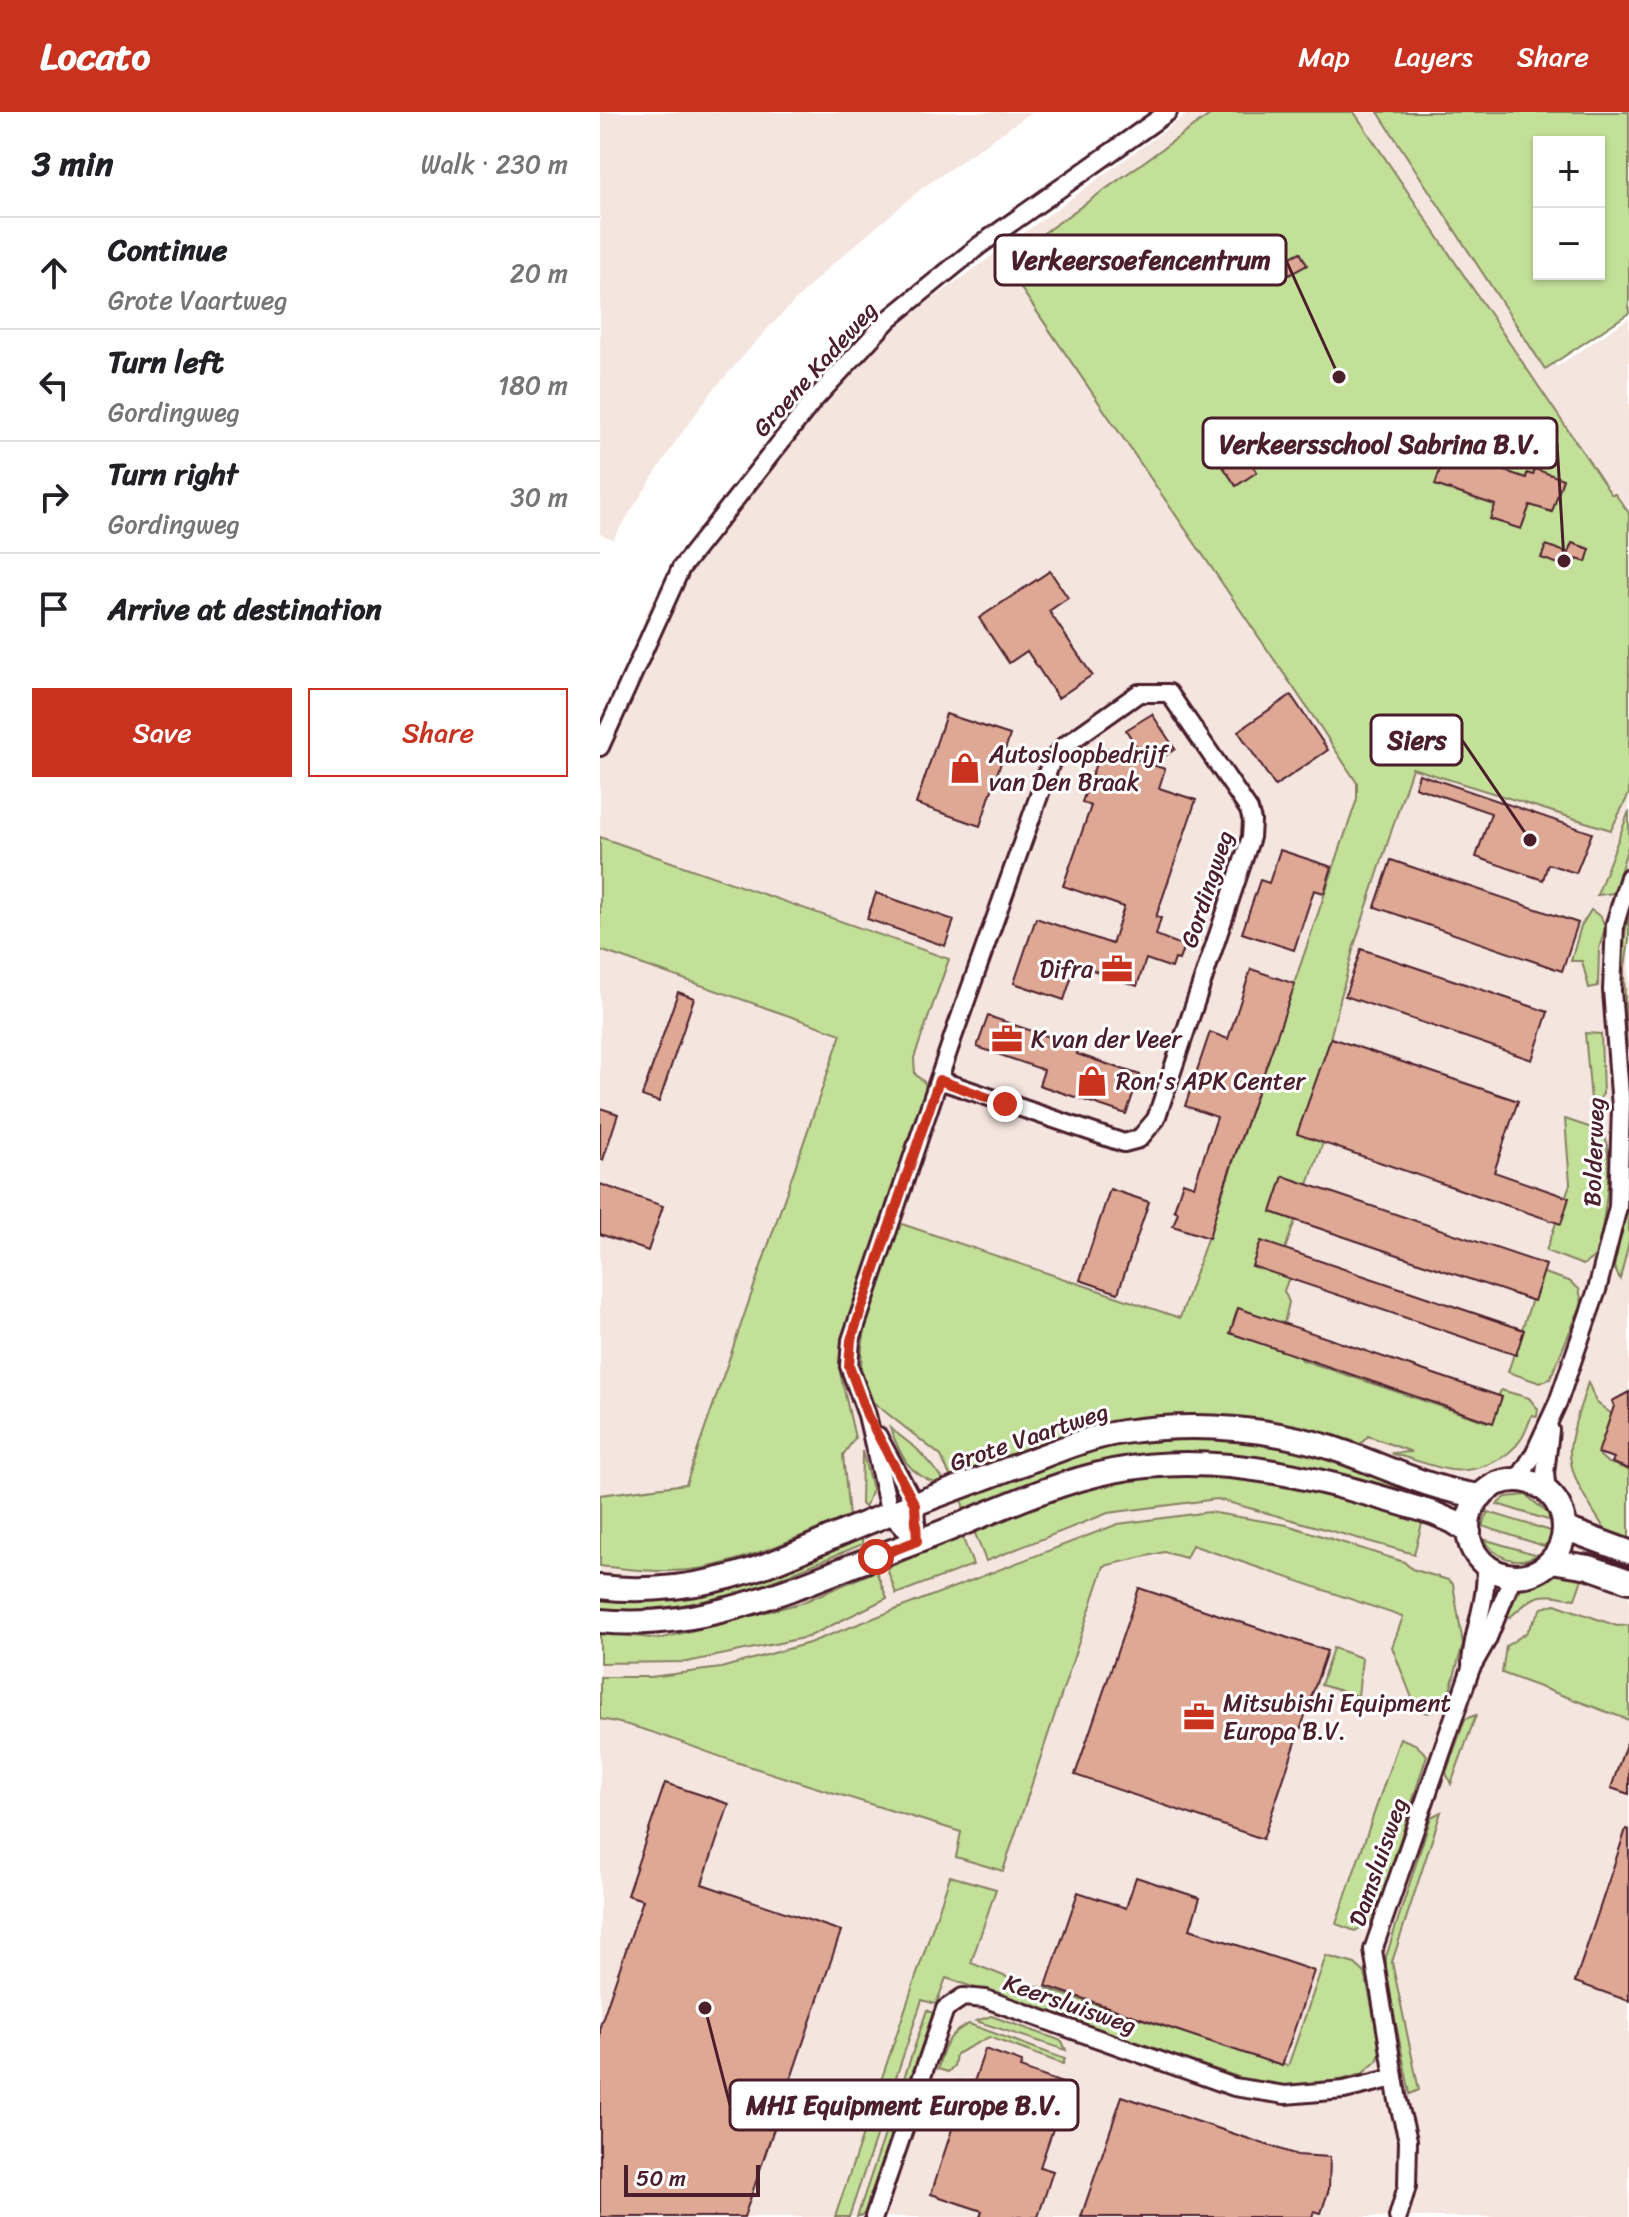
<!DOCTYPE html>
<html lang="en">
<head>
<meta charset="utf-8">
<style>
  body { margin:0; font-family:Sriracha,sans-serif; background:#f2f2f2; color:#202124 }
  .controls { position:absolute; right:24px; top:24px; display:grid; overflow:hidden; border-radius:0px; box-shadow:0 2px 6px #0004 }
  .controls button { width:72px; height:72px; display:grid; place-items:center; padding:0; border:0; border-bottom:2px solid #e0e0e0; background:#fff; color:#202124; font:40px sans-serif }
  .scale { position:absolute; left:24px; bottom:20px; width:136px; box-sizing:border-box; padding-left:8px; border:4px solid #4a1f2b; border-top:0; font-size:22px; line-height:28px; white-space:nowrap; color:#4a1f2b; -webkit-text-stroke:6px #fff; paint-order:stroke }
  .stop { position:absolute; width:24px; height:24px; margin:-18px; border:6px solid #c8321e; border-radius:50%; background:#fff }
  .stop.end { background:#c8321e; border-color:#fff; box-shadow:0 2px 8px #0008 }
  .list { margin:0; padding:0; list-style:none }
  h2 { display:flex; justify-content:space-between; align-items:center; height:104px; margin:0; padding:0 32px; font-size:34px }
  h2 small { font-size:26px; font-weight:400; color:#757577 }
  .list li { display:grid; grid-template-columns:52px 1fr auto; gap:24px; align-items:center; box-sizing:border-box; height:112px; padding:0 32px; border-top:2px solid #e0e0e0 }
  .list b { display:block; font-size:30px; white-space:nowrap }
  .list p { margin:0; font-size:26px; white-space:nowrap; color:#757577 }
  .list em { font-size:26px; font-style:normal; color:#757577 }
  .actions { display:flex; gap:16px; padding:24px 32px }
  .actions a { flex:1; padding:18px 0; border:2px solid #c8321e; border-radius:0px; text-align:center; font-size:28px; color:#c8321e }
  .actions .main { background:#c8321e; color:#fff }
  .icon { flex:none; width:44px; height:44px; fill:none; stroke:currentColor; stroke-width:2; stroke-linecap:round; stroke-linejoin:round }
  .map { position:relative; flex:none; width:1029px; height:2105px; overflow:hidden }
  header { display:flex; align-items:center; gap:48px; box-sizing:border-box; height:112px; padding:0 40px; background:#c8321e; color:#fff }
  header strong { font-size:38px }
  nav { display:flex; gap:44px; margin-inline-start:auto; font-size:28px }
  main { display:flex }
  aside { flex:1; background:#fff }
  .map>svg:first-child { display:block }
  .built { fill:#f5e5df }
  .green { fill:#c2e098; stroke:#868062; stroke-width:2; fill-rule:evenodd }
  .building { fill:#dea894; stroke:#4a1f2b; stroke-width:2 }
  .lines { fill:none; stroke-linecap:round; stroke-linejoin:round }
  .street-casing { stroke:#4a1f2b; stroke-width:22 }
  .secondary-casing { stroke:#4a1f2b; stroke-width:28 }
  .street { stroke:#fff; stroke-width:16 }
  .secondary { stroke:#fff; stroke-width:22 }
  .route { stroke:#c8321e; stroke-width:10 }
  .labels { text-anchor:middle; stroke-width:6; stroke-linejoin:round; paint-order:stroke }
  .street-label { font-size:24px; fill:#4a1f2b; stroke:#fff }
  .poi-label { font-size:24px; fill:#4a1f2b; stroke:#fff; text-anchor:start }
  .leader { fill:none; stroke:#4a1f2b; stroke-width:3 }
  .callout-dot { fill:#4a1f2b; stroke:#fff; stroke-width:3 }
  .callout { fill:#fff; stroke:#4a1f2b; stroke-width:3 }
  .callout-label { font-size:26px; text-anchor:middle; font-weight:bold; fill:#4a1f2b }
</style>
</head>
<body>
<header>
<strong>Locato</strong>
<nav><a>Map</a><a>Layers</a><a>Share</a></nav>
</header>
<main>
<aside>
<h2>3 min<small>Walk · 230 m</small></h2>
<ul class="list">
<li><svg class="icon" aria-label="ahead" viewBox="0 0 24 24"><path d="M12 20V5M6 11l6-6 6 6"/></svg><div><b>Continue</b><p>Grote Vaartweg</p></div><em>20 m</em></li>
<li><svg class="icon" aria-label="left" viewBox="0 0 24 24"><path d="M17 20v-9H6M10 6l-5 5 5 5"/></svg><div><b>Turn left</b><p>Gordingweg</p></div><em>180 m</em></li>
<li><svg class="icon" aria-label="right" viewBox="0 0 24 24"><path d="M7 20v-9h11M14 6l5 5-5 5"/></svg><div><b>Turn right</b><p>Gordingweg</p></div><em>30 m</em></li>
<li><svg class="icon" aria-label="arrive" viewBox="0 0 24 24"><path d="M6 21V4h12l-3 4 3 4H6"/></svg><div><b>Arrive at destination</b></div></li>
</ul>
<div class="actions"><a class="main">Save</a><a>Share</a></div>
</aside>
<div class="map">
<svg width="1029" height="2105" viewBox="0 0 1029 2105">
  <rect width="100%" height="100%" fill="#fff"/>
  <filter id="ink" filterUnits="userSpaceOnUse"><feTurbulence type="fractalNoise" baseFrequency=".0125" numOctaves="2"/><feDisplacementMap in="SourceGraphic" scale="16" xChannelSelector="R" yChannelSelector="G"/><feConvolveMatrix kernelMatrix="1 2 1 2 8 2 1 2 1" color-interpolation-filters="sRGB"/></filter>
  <g filter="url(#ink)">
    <!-- built -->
    <g class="built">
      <path d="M0 0H432L321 77 227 157 169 215 114 277 78 326 13 427 0 422Z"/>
      <path d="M590 0H791L956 255 1029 206V2105H0V623L51 491 210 276Z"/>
    </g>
    <!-- green -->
    <g class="green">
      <path d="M614 0H754L1011 382H1015L1029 401V682L1011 718 812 656 754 834 718 973 732 1005 684 1140 697 1143 684 1179 689 1190 683 1216 702 1248 887 1310 901 1278 929 1286 938 1297 937 1304 932 1303C929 1310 926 1319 922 1326 908 1348 876 1361 851 1358 832 1355 814 1347 796 1343L791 1341 812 1340 768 1324 756 1337 675 1310 594 1306 352 1368 341 1344 269 1287 261 1256 262 1235 268 1202 299 1111 580 1206 757 687V671L723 619 403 150Z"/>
      <path d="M778 0H1029V201L945 257ZM939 30H999V162H939Z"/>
      <path d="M1029 699V731L1014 781 997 783Z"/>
      <path d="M0 725 349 847 314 946 315 962 324 970 328 978 243 1231 239 1256 255 1326 243 1343 249 1404C203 1423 154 1446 104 1456 70 1462 34 1458 0 1454V1383L86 1372 241 922 0 838Z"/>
      <path d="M991 798 1001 805 1005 816 999 837 998 874 989 876 982 849H971L981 814Z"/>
      <path d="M1029 805V829L1024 861 1027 937C1011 909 1019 835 1029 805Z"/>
      <path d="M985 921 1001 922 1003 982 998 989 991 988Z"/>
      <path d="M965 1007 1004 1020C1015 1054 1003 1108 998 1142L983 1153 946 1139 970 1072Z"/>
      <path d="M1029 1060V1130L1020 1167 1014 1155 1024 1108Z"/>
      <path d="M941 1160 969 1169 979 1177 982 1191 950 1267 940 1271 908 1260Z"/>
      <path d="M988 1270 996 1290 1013 1303 1000 1344 1007 1350 1029 1358V1433L1011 1428C997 1402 968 1368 970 1337 972 1315 982 1291 988 1270Z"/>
      <path d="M290 1316 317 1337 346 1370 339 1372C307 1361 302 1346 290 1316Z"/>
      <path d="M616 1325C697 1334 758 1354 834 1381L829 1395 723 1358 636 1342 590 1340 520 1349 364 1399 362 1388 474 1344 522 1332Z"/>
      <path d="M262 1339 272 1377 265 1396 261 1392Z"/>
      <path d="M557 1360 619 1361 693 1372 823 1408 814 1442 617 1387 508 1401 386 1449 374 1419 479 1378Z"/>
      <path d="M926 1383 950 1403 948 1408 897 1392 906 1385Z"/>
      <path d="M609 1400 687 1413 804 1450 812 1457 848 1468 853 1472 863 1532 848 1586 841 1596 828 1601 809 1596 812 1586 792 1535 803 1505 592 1433 586 1446 564 1440 504 1454 403 1759 356 1745 361 1720C287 1697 213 1675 139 1651 93 1636 48 1615 0 1607V1565H50L121 1556 209 1531 518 1412Z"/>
      <path d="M888 1400 951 1419 950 1428 944 1434 882 1414Z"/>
      <path d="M362 1424 373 1453 296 1482 287 1456Z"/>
      <path d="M261 1426 263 1432 145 1480 46 1501 0 1500V1485L223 1441Z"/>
      <path d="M883 1427 938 1443C916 1454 897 1447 883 1427Z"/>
      <path d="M276 1459 287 1486 208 1525 87 1550 0 1551V1520L59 1527 201 1491Z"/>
      <path d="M965 1459 984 1461 975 1487C937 1481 939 1480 910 1505L905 1503 922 1475Z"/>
      <path d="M955 1492 1017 1514 1029 1513V1608L902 1561 906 1534 926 1521 942 1496Z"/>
      <path d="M733 1536 762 1546 758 1584 721 1573Z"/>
      <path d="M876 1603 851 1672 846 1661 865 1607Z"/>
      <path d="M800 1626 815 1632 827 1643 775 1807 755 1819 736 1812Z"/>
      <path d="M841 1700 792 1850 819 1978 810 1982 786 1862V1845L831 1705Z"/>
      <path d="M350 1764 396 1777 371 1851 419 1870 447 1877 688 1954 726 1844 755 1852 765 1861 781 1939 777 1949 762 1962 738 1969 681 1976 650 1969 346 1866 336 1892 322 1888 249 2105H235Z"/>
      <path d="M327 1898 333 1901 264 2102 257 2105Z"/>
      <path d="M391 1904 462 1929 466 1938 376 1909Z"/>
      <path d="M369 1912 465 1947 463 1952 389 1925 356 1942 354 1954 348 1960 338 1957C342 1937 349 1920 369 1912Z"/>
    </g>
    <!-- building -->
    <g class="building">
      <path d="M700 140 707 153 689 163 681 150Z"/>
      <path d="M850 328 883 339 879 350 905 359 926 366 927 361 933 363 935 357 963 367 952 400 930 393 921 417 890 407 895 393 835 373Z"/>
      <path d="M639 332 657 360 636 374 618 347Z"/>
      <path d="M972 431 990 437 986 450 977 447 973 457 941 446 946 433 968 441Z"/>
      <path d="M450 459 468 486 449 499 492 563 458 586 427 539 409 551 379 506Z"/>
      <path d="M691 583 728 638 675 674 638 619Z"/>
      <path d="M346 602 410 623 380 714 316 692Z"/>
      <path d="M552 602 575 637 552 653 565 657 559 676 596 688 556 805 561 806 556 823 584 834 579 848 575 847 572 856 546 847 537 874 476 852 464 888 414 871 436 806 512 832 524 795 463 774 491 694 482 690 502 635 547 651 526 618Z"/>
      <path d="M819 662 992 721 976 761 948 752 943 768 876 745 891 701 815 675Z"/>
      <path d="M680 738 732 755 724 781 714 778 694 838 642 821 660 768 669 771Z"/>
      <path d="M791 748 978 811 962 859 775 795Z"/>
      <path d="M276 781 354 808 345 834 267 807Z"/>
      <path d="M761 837 948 900 932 948 745 884Z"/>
      <path d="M651 857 695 872 621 1083 609 1126 573 1114 578 1100 574 1098 583 1070 594 1074 617 1005 585 994 610 920 628 927Z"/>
      <path d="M78 880 94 886 59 990 42 984Z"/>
      <path d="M388 904 479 935 477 942 540 963 526 1002 439 973 444 958 377 935Z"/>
      <path d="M731 926 918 989 894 1060 969 1086 961 1112 697 1022Z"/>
      <path d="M0 996 18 1002 3 1048 0 1047Z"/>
      <path d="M683 1064 946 1153 934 1189 671 1100Z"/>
      <path d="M0 1072 63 1094 48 1139 0 1122Z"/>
      <path d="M510 1077 549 1090 518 1181 480 1168Z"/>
      <path d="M661 1129 924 1218 916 1243 652 1154Z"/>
      <path d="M638 1196 902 1285 893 1311 630 1221Z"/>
      <path d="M1029 1280V1357L1012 1351 1014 1346 998 1341 1014 1294 1012 1289Z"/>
      <path d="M539 1476 727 1539 663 1727 475 1663Z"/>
      <path d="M1026 1632 1029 1633V1682L1011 1676Z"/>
      <path d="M65 1671 129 1692 102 1772 241 1819 144 2105H0V1914L43 1788 27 1783Z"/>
      <path d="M1026 1717 1029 1718V1889L975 1870Z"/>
      <path d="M536 1765 600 1786 590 1817 714 1859 682 1954 446 1874 478 1780 526 1796Z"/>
      <path d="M385 1937 422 1950 420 1956 468 1973 440 2055 453 2059 438 2105H380L382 2099 331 2082 353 2014 346 2012 360 1969 373 1973Z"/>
      <path d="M522 1984 697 2043 730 2045 729 2077 721 2101 714 2099 712 2105H481Z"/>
    </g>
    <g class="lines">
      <defs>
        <g id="street">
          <path d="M0 635 81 456 213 289 289 207 380 133 568 0"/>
          <path d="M278 1324 315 1393 317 1429"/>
          <path d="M918 1368 934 1342 958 1290 997 1178 1018 1095 1021 995 1012 878 1015 812 1029 765"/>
          <path d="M947 1379 945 1362 950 1318"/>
          <path d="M317 1429 290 1402 267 1303 249 1254 251 1228 353 925 451 650 464 634 539 581H569L649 698 652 709 651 725 556 1007 539 1027 524 1031 339 968"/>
          <path d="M871 1551C873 1517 889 1486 885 1452"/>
          <path d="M274 2105 345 1897 363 1885 386 1887 634 1975 685 1983 744 1978 794 1966"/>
          <path d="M798 2105 807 2074 808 2028 798 1989 773 1838 871 1556 887 1528 913 1464"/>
        </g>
        <g id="secondary">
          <circle cx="916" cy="1416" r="48"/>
          <path d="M964 1416 1029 1440"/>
          <path d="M951 1449 989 1455 1029 1469"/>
          <path d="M0 1475C48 1481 103 1474 149 1459 187 1447 224 1428 261 1413 313 1392 366 1373 419 1353 452 1341 487 1325 523 1320 593 1310 664 1315 732 1336 781 1352 829 1378 881 1384"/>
          <path d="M0 1509C89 1518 170 1486 251 1454 289 1440 327 1427 364 1411 412 1391 462 1369 513 1359 621 1337 730 1370 833 1401L854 1410 869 1420"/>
        </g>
      </defs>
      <!-- street casing -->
      <use href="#street" class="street-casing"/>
      <!-- secondary casing -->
      <use href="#secondary" class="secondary-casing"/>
      <!-- street -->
      <use href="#street" class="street"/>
      <!-- secondary -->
      <use href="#secondary" class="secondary"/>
    </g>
  </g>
  <g class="lines" filter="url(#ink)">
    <!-- route -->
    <path class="route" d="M276 1445 317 1429 315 1393 267 1303 249 1254 251 1228 339 968 405 992"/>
  </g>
  <!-- icons -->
  <defs>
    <symbol id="shop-bare" viewBox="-9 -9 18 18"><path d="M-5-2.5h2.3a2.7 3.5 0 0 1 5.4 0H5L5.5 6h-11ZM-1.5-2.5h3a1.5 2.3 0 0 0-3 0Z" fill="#c8321e" stroke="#fff" stroke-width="2.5" paint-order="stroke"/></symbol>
    <symbol id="office-bare" viewBox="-9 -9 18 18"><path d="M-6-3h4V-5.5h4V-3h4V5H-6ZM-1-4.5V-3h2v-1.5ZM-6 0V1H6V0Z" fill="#c8321e" stroke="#fff" stroke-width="2.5" paint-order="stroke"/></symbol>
  </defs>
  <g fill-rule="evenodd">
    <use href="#shop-bare" x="343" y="634" width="44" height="44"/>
    <use href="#office-bare" x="495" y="835" width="44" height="44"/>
    <use href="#office-bare" x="385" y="905" width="44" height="44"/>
    <use href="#shop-bare" x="470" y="947" width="44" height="44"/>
    <use href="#office-bare" x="577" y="1583" width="44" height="44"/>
  </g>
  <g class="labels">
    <!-- street labels -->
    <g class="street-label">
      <text transform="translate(215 257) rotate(-48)" y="8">Groene Kadeweg</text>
      <text transform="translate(607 777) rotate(-72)" y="8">Gordingweg</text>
      <text transform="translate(994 1040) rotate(-88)" y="8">Bolderweg</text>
      <text transform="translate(429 1325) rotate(-19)" y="8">Grote Vaartweg</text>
      <text transform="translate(778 1750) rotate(-71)" y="8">Damsluisweg</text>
      <text transform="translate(470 1892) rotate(19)" y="8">Keersluisweg</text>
    </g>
    <!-- poi labels -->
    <g class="poi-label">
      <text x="389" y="650">Autosloopbedrijf<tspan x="389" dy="28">van Den Braak</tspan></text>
      <text x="493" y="865" text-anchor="end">Difra</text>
      <text x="431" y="935">K van der Veer</text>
      <text x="516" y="977">Ron's APK Center</text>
      <text x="623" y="1599">Mitsubishi Equipment<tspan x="623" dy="28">Europa B.V.</tspan></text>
    </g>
  </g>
  <!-- callouts -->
  <path class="leader" d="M739 265L686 148M964 449L957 331M930 728L862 628M105 1896L130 1993"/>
  <g class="callout-dot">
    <circle cx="739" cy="265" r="8"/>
    <circle cx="964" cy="449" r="8"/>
    <circle cx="930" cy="728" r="8"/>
    <circle cx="105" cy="1896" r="8"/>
  </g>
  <g class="callout">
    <rect x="395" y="123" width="291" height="50" rx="8"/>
    <rect x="603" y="306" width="354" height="50" rx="8"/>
    <rect x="771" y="603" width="91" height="50" rx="8"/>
    <rect x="130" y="1968" width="348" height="50" rx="8"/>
  </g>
  <g class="callout-label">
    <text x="541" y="157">Verkeersoefencentrum</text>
    <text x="780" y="341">Verkeersschool Sabrina B.V.</text>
    <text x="817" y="637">Siers</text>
    <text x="304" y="2002">MHI Equipment Europe B.V.</text>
  </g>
</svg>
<div class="controls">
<button>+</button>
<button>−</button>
</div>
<div class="scale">50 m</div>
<div class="stop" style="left:276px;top:1445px"></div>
<div class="stop end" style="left:405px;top:992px"></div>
</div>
</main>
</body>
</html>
